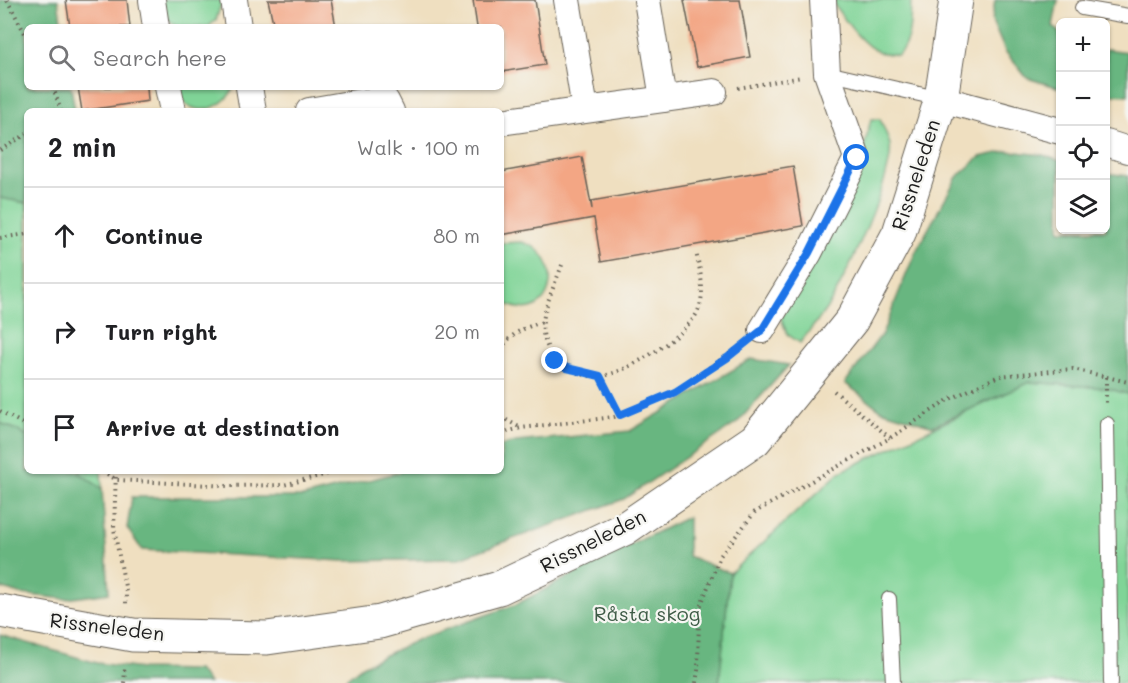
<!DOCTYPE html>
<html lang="en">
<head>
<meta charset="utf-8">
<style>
  body { margin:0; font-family:Mali,sans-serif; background:#f2f2f2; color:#202124 }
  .controls { position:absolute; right:18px; top:18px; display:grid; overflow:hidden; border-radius:9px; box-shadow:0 2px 4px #0004 }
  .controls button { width:54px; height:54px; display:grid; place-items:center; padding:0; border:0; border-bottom:2px solid #e0e0e0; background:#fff; color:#202124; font:30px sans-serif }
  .stop { position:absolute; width:18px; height:18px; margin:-14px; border:4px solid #1a73e8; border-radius:50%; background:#fff }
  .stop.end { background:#1a73e8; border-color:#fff; box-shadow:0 2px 6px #0008 }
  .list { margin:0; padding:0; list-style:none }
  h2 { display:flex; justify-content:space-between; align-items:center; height:78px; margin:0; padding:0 24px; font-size:26px }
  h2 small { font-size:20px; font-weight:400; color:#757577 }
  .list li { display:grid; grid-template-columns:39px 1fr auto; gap:18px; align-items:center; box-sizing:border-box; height:96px; padding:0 24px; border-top:2px solid #e0e0e0 }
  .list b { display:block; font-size:22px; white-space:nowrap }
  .list em { font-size:20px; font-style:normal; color:#757577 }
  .icon { flex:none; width:33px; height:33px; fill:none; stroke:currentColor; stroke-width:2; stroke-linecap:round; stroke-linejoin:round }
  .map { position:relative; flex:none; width:1128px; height:683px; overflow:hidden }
  .search { position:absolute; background:#fff; box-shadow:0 2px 4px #0004; left:24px; top:24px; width:480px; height:66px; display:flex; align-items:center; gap:15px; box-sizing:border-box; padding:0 21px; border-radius:9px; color:#757577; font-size:22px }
  .panel { position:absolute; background:#fff; box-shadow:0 2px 4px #0004; left:24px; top:108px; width:480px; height:366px; border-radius:9px }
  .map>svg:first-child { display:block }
  .green { fill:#80d497; stroke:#4e785a; stroke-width:1.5 }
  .forest { fill:#68b680; stroke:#42694e; stroke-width:1.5 }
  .building { fill:#f3a684 }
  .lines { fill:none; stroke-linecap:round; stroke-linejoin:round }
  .lane-casing { stroke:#666055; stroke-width:16 }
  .street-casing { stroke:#666055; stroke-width:28 }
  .secondary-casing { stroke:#666055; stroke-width:35 }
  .path { stroke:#666055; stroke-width:4; stroke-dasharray:1.5 4.5; stroke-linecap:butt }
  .lane { stroke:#fff; stroke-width:14 }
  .street { stroke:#fff; stroke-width:26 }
  .secondary { stroke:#fff; stroke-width:33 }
  .route { stroke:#1a73e8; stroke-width:8 }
  .labels { text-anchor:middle; stroke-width:4.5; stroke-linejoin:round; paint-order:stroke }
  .street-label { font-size:20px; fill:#1c1c1c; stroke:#f6f6f2 }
  .park-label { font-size:20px; fill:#3f5c47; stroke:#f6f6f2 }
</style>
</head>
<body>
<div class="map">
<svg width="1128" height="683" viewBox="0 0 1128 683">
  <rect width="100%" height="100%" fill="#f6f6f2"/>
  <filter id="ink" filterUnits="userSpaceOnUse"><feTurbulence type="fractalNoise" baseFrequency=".0167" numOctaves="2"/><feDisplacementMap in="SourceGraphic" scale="12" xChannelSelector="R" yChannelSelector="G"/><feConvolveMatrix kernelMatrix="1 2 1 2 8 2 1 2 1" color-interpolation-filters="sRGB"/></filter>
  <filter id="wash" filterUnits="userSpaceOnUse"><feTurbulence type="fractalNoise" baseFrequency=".008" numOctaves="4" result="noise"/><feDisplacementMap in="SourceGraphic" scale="24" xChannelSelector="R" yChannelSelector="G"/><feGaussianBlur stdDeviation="1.35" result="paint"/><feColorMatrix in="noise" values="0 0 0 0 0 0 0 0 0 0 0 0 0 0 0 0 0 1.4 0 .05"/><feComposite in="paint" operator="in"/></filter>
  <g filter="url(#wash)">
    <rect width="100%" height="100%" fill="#efdfc0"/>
    <!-- green -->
    <g class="green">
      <path d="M161 0H222V1L216 20 208 27C180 29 167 32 161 0Z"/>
      <path d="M834 0H911C910 19 912 40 898 55 892 54 885 54 879 52 862 46 842 16 832 2Z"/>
      <path d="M175 87H234C226 106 199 119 182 100 180 96 177 91 175 87Z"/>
      <path d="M871 119H880C883 127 888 136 890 145 895 173 845 280 828 306 820 319 809 331 800 343L787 334 781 318 859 168Z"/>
      <path d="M0 198 27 203V437L17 430 0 423Z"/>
      <path d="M522 242C526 244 532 245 535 248 565 269 549 330 501 301V243Z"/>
      <path d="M1030 382 1106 388 1128 394V683H719L730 573 840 472Z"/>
      <path d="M77 471H101L102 489Z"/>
    </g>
    <!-- forest -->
    <g class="forest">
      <path d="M0 0H58L62 27H27V87H71L75 111H27V203L0 198Z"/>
      <path d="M995 0H1058L1053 26 1060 34V88L1027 78 1005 51 992 21Z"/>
      <path d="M1106 49 1128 52V95L1106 94Z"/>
      <path d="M1007 151 1043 155 1060 161V230H1106V173L1128 176V394L1106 388 1030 382 933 426 881 410 845 383 882 334 915 253 957 177 980 157Z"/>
      <path d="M751 359 789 365 737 423 624 499 457 559 343 561 142 550 127 528 132 497H303L404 471H501V446L516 442 630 431Z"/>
      <path d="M0 423 17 430 27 437V471H77L102 489 109 593 66 599 20 594 0 588Z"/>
      <path d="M688 517V556L730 573 719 683H341L362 666 419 639 517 604 620 550Z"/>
      <path d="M0 635 97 663 142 669 198 670 209 683H0Z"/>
    </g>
    <g id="blocks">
      <!-- building -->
      <g class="building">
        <path d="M66 0H127L130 27H70Z"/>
        <path d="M268 0H331L336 27H274Z"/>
        <path d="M473 0H535L545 65 501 72V27H477Z"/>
        <path d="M684 0H740L750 57 697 67Z"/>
        <path d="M78 87H147L148 101 82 111Z"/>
        <path d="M582 157 592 209 591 201 793 166 803 226 601 262 594 218 501 235V172Z"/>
      </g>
    </g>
  </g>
  <g filter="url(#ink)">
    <use href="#blocks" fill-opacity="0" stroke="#666055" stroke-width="1.5"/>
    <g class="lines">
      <defs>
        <g id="lane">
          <path d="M1082 8 1128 16"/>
          <path d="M827 73 941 99"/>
          <path d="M1107 424 1111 683"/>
          <path d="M889 599 893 683"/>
        </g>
        <g id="street">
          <path d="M152 0 156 27"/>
          <path d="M234 0 238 27"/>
          <path d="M567 0 585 109"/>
          <path d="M647 0 663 99"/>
          <path d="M168 87 173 111"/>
          <path d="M249 87 253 111"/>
          <path d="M941 99 1060 131"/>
          <path d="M309 111 361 102 386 101 391 111"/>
          <path d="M501 122 714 92"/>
          <path d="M1106 143 1128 150"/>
          <path d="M762 330 809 253 857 158 827 73 823 0"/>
        </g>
        <path id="secondary" d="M0 611 133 635 267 638 380 622 499 588 624 529 755 440 852 320 899 233 941 99 956 0"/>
      </defs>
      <!-- lane casing -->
      <use href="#lane" class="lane-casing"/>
      <!-- street casing -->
      <use href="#street" class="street-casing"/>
      <!-- secondary casing -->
      <use href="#secondary" class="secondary-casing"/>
      <!-- path -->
      <g class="path">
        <path d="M7 0 27 37"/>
        <path d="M53 87 61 111"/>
        <path d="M738 88 802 77"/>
        <path d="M0 150 27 134"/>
        <path d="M0 238 27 234"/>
        <path d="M562 265C556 282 546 302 543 321 539 354 570 378 601 376 626 374 688 334 698 311 706 292 700 271 696 252"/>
        <path d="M501 349C511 333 525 327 543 322"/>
        <path d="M600 376 620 415"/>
        <path d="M1106 377V405"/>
        <path d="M834 391 890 438"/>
        <path d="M0 411 27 426"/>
        <path d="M501 417 521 428"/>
        <path d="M501 433 521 428 614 417 675 392 741 346"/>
        <path d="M102 471 117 480 227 486 283 485 340 471"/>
        <path d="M116 471 114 529 126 592V604"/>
        <path d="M124 683 125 669"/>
        <path d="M696 683 698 670 699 610 720 556 755 512 890 438 948 400 999 376 1073 369 1128 382"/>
      </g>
      <!-- lane -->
      <use href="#lane" class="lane"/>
      <!-- street -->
      <use href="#street" class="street"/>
      <!-- secondary -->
      <use href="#secondary" class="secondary"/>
    </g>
  </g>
  <g class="lines" filter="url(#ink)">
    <!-- route -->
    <path class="route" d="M555 361 567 368 600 376 620 415 675 392 727 358 762 330 809 253 857 158"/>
  </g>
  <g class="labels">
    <!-- street labels -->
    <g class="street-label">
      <text transform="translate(916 175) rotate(-72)" y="7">Rissneleden</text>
      <text transform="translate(593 541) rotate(-27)" y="7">Rissneleden</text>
      <text transform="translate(107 627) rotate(7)" y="7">Rissneleden</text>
    </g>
    <!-- park labels -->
    <g class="park-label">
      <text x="647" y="621">Råsta skog</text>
    </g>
  </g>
</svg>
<div class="controls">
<button>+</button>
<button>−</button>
<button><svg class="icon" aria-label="locate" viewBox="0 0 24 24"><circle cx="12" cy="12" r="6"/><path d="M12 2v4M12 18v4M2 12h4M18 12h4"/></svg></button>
<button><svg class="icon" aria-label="layers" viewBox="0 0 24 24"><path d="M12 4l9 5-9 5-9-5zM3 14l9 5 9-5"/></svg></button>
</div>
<div class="stop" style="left:857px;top:158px"></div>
<div class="stop end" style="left:555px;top:361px"></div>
<div class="search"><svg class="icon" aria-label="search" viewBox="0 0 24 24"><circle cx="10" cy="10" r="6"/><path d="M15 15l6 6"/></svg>Search here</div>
<section class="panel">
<h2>2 min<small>Walk · 100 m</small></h2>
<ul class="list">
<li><svg class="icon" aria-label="ahead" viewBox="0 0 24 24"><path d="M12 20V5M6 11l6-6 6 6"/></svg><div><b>Continue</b></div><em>80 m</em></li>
<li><svg class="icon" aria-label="right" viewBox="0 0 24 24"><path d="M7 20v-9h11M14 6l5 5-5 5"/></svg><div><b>Turn right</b></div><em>20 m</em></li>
<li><svg class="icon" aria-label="arrive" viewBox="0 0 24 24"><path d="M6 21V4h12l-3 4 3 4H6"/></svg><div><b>Arrive at destination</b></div></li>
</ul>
</section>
</div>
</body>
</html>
